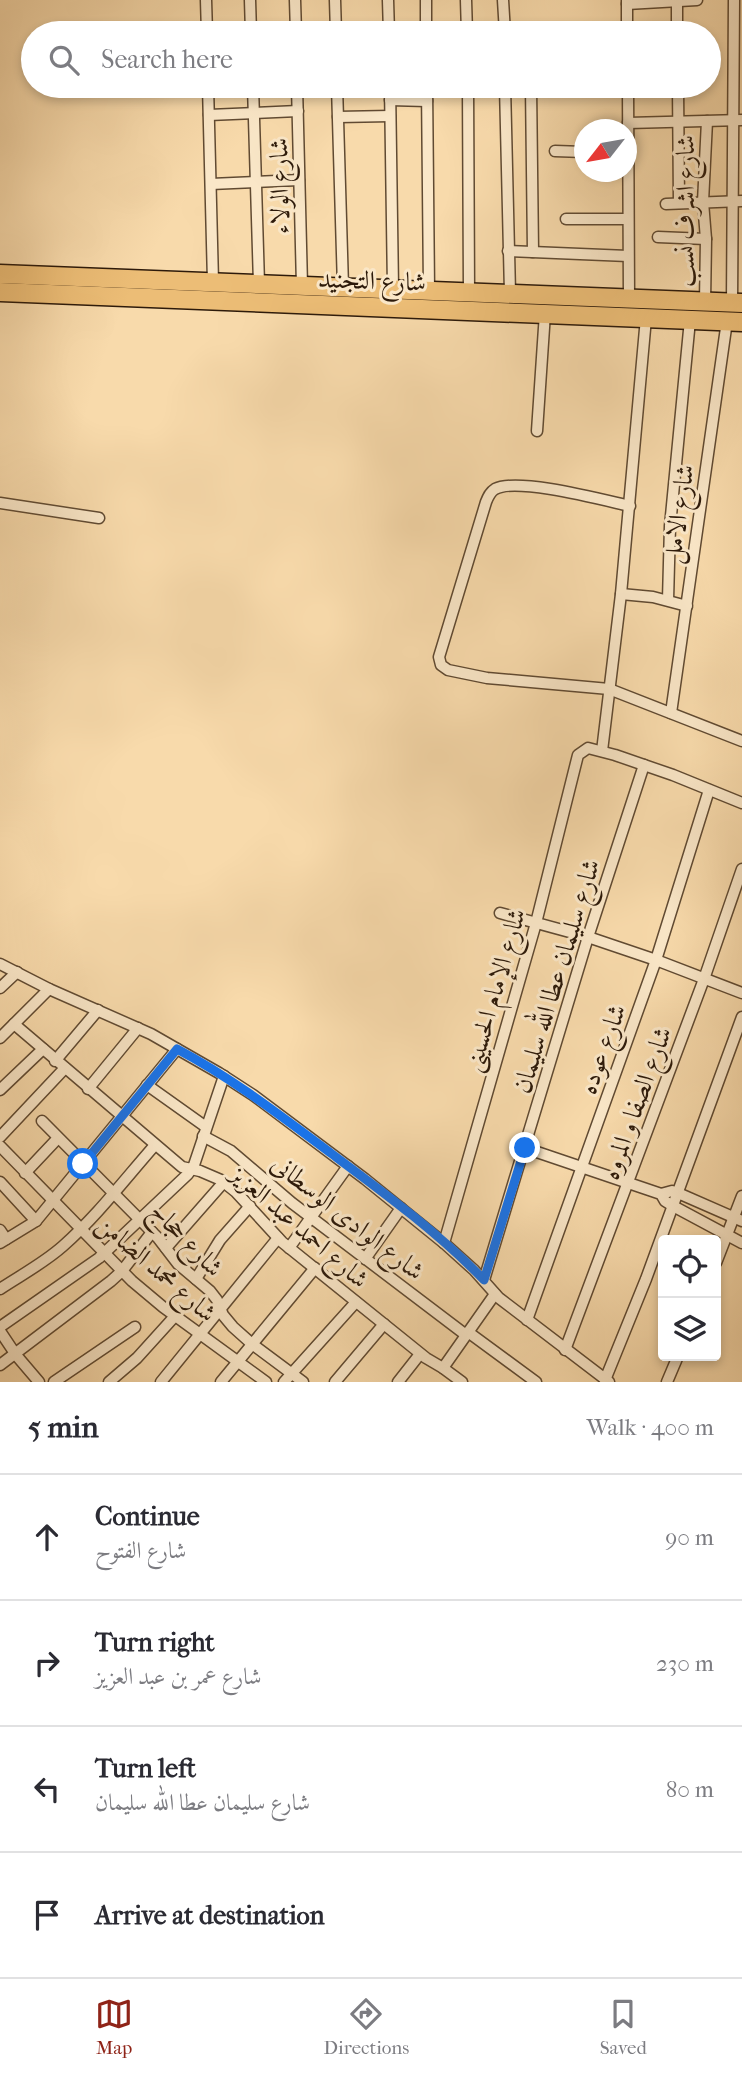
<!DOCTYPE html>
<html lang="en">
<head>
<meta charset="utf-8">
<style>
  body { margin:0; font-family:"IM FELL French Canon",Amiri,serif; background:#f2f2f3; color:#2b2b33 }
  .controls { position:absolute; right:21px; bottom:21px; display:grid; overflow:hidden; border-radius:7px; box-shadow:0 4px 10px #0003 }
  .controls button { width:63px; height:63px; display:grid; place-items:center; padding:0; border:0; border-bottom:2px solid #e1e1e2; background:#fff; color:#2b2b33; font:35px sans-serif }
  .compass { position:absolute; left:574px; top:119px; width:63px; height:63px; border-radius:50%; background:#fff; box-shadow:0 4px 10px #0003; rotate:239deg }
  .stop { position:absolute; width:21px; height:21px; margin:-16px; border:5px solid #1a73e8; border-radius:50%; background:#fff }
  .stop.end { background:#1a73e8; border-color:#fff; box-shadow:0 2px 7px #0008 }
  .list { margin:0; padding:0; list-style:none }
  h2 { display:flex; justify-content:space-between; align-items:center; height:91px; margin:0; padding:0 28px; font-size:30px }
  h2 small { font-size:23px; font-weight:400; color:#7c7c81 }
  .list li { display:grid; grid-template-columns:46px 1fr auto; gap:21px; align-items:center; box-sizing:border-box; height:126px; padding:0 28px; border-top:2px solid #e1e1e2 }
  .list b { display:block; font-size:26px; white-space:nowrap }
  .list p { margin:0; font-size:23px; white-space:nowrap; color:#7c7c81 }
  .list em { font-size:23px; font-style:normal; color:#7c7c81 }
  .icon { flex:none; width:38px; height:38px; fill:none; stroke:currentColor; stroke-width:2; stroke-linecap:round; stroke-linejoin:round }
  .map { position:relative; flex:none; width:742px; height:1382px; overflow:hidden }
  .search { position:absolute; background:#fff; box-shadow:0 4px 10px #0003; left:21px; right:21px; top:21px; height:77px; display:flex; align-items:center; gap:18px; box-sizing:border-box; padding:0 24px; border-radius:38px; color:#7c7c81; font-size:26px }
  .sheet { height:595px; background:#fff }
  nav { display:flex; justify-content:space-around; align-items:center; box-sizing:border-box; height:98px; border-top:2px solid #e1e1e2; background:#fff; font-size:19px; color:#7c7c81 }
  nav a { display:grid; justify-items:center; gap:4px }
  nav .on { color:#8f2418 }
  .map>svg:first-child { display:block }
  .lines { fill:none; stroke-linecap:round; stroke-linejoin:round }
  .street-casing { stroke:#604a32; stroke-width:13 }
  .highway-casing { stroke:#2d1a0a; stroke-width:21 }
  .street { stroke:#fae7c8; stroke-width:10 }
  .highway { stroke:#ecbd76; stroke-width:18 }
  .route { stroke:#1a73e8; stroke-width:9 }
  .labels { text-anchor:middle; stroke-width:6; stroke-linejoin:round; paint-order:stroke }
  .street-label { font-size:26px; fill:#2d1a0a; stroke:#fae7c8 }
</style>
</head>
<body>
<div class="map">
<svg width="742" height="1382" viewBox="0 0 742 1382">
  <rect width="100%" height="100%" fill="#f8daab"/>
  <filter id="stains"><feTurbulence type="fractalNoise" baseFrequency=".00286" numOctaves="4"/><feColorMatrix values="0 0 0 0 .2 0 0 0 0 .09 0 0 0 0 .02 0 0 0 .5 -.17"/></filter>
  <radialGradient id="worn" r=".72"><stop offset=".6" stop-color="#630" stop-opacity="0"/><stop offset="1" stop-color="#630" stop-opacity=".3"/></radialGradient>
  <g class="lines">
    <defs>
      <g id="street">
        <path d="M206 0 207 33"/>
        <path d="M250 0 251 33"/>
        <path d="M295 0 296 33"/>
        <path d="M335 0 336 33"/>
        <path d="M388 0 389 33"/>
        <path d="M426 0V33"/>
        <path d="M466 0 467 33"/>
        <path d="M503 0 505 33"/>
        <path d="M627 0V33"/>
        <path d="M677 0V33"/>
        <path d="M627 4 697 0"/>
        <path d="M208 86 213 282"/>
        <path d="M253 86 259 284"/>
        <path d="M297 86 302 286"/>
        <path d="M337 86 343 287"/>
        <path d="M390 86 393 289"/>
        <path d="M427 86 429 290"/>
        <path d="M468 86 469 292"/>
        <path d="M505 86 510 293"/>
        <path d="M531 86 533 252"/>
        <path d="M628 86 629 298"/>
        <path d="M678 86 679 203"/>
        <path d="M297 87 320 86"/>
        <path d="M531 87 628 89"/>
        <path d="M390 100 427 101"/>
        <path d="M209 115 298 111"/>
        <path d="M338 117 390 116"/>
        <path d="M628 123 742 120"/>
        <path d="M555 151 584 152"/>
        <path d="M211 184 299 180"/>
        <path d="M666 204 742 201"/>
        <path d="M566 219H628"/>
        <path d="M658 237 706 239"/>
        <path d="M508 251 628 256"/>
        <path d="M705 302 706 239 703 202 707 121"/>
        <path d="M732 303 734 0"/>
        <path d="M537 431 545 313"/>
        <path d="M0 503 99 518"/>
        <path d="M630 506C603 500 517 477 495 489 490 492 488 497 486 502L439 657 441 665 448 670 487 678 609 689 742 741"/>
        <path d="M621 594 653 597 687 606"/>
        <path d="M668 600 670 526 690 320"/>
        <path d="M671 713 727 321"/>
        <path d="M602 751 621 594 646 318"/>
        <path d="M500 913 588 937 656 960 742 993"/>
        <path d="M0 964 49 989 151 1034 219 1073 253 1095 365 1179 444 1243 474 1270 499 1298 609 1382"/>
        <path d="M0 988 17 972"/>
        <path d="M14 1024 182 1167 200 1171 221 1180 236 1192 282 1242 426 1358 443 1368 462 1382"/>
        <path d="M0 1038 49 989"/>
        <path d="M55 1061 98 1010"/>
        <path d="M147 1085 206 1127"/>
        <path d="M88 1089 138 1028"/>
        <path d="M0 1090 43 1049"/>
        <path d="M42 1121 158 1238 178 1264 210 1291 217 1300 223 1315 233 1327 252 1344 303 1382"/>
        <path d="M203 1136 231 1151 292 1203 466 1335"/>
        <path d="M0 1137 65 1068"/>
        <path d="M0 1146 132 1281 163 1307 266 1382"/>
        <path d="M525 1148 661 1194 665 1201 673 1206 742 1243"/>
        <path d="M25 1173 58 1138"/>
        <path d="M0 1182 36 1221"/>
        <path d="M661 1194 672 1191 678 1193 742 1221"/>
        <path d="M0 1230 6 1239"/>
        <path d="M0 1243 36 1221 177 1049"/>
        <path d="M444 1243 536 923 578 755 588 748 615 755 673 775 742 803"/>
        <path d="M166 1248 223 1183"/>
        <path d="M289 1248 348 1166"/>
        <path d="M365 1259 401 1208"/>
        <path d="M716 1263 742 1196"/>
        <path d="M196 1279 220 1240 250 1206"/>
        <path d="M484 1280 588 937 644 765"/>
        <path d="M0 1289C21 1275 44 1263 63 1246 97 1216 125 1179 155 1145"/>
        <path d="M527 1320 656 960 709 790"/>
        <path d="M0 1327 99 1258 188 1174 194 1165 224 1076"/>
        <path d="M0 1331 16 1355 39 1382"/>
        <path d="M468 1332 536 1382"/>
        <path d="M565 1350 704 979 742 869"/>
        <path d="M0 1365 111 1281 122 1271 152 1232"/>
        <path d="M443 1368 495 1294"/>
        <path d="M605 1380 646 1279 742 1017"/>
        <path d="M54 1382 135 1327"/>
        <path d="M109 1382 137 1358 175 1316"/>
        <path d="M161 1382 278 1238"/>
        <path d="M221 1382 315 1268"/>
        <path d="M284 1382 356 1302"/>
        <path d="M335 1382 384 1324"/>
        <path d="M398 1382 420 1354"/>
        <path d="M667 1382 678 1356"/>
      </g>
      <g id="highway">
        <path d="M0 274 742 303"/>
        <path d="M0 292 742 322"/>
      </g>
    </defs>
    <!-- street casing -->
    <use href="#street" class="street-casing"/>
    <!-- highway casing -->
    <use href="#highway" class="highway-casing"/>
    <!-- street -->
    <use href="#street" class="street"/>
    <!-- highway -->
    <use href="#highway" class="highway"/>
  </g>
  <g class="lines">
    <!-- route -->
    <path class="route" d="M83 1164 177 1049C232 1078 281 1116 332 1154 383 1192 440 1234 484 1280L525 1148"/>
  </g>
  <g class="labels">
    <!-- street labels -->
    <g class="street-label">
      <text transform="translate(279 186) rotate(-91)" y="9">شارع الولاء</text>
      <text transform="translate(685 211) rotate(-90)" y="9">شارع اشرف نسب</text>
      <text transform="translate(372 280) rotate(2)" y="9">شارع التجنيد</text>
      <text transform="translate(678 514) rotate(-82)" y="9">شارع الامل</text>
      <text transform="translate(556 976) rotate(-73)" y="9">شارع سليمان عطا الله سليمان</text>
      <text transform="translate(494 990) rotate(-74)" y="9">شارع الإمام الحسينى</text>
      <text transform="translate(602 1049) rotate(-70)" y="9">شارع عوده</text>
      <text transform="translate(636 1103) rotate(-70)" y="9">شارع الصفا و المروه</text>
      <text transform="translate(348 1217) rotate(38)" y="9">شارع الوادى الوسطانى</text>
      <text transform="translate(300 1226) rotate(41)" y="9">شارع احمد عبد العزيز</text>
      <text transform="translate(187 1239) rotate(46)" y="9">شارع حجاج</text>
      <text transform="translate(157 1268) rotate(41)" y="9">شارع محمد الضامن</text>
    </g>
  </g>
  <rect width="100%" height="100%" filter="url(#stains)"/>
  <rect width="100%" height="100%" fill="url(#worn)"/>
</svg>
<div class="controls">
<button><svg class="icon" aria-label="locate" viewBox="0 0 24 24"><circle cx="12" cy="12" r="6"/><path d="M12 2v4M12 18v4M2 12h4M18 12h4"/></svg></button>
<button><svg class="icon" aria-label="layers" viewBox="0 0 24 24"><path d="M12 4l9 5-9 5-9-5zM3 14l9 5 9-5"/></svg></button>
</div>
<svg class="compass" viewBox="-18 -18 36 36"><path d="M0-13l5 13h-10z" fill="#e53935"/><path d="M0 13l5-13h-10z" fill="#7c7c81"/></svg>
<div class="stop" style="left:83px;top:1164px"></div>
<div class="stop end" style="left:525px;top:1148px"></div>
<div class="search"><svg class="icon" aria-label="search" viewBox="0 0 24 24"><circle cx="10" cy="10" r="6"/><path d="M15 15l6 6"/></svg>Search here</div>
</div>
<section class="sheet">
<h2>5 min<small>Walk · 400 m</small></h2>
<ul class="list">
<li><svg class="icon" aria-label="ahead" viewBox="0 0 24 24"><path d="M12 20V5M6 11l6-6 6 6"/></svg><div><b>Continue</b><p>شارع الفتوح</p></div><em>90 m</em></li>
<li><svg class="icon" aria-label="right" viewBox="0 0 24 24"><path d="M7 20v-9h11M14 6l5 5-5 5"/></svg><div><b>Turn right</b><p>شارع عمر بن عبد العزيز</p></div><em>230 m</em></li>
<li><svg class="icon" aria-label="left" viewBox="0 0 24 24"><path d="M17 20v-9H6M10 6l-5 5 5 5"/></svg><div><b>Turn left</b><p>شارع سليمان عطا الله سليمان</p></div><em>80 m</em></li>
<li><svg class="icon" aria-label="arrive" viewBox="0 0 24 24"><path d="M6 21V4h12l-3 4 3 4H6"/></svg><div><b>Arrive at destination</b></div></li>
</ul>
</section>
<nav>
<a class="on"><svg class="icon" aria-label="map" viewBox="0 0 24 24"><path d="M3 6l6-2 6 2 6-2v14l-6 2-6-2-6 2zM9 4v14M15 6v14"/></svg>Map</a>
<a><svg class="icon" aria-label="directions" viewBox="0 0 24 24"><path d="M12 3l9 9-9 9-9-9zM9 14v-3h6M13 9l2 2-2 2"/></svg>Directions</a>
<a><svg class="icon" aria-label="saved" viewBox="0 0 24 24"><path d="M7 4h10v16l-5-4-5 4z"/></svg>Saved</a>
</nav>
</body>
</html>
